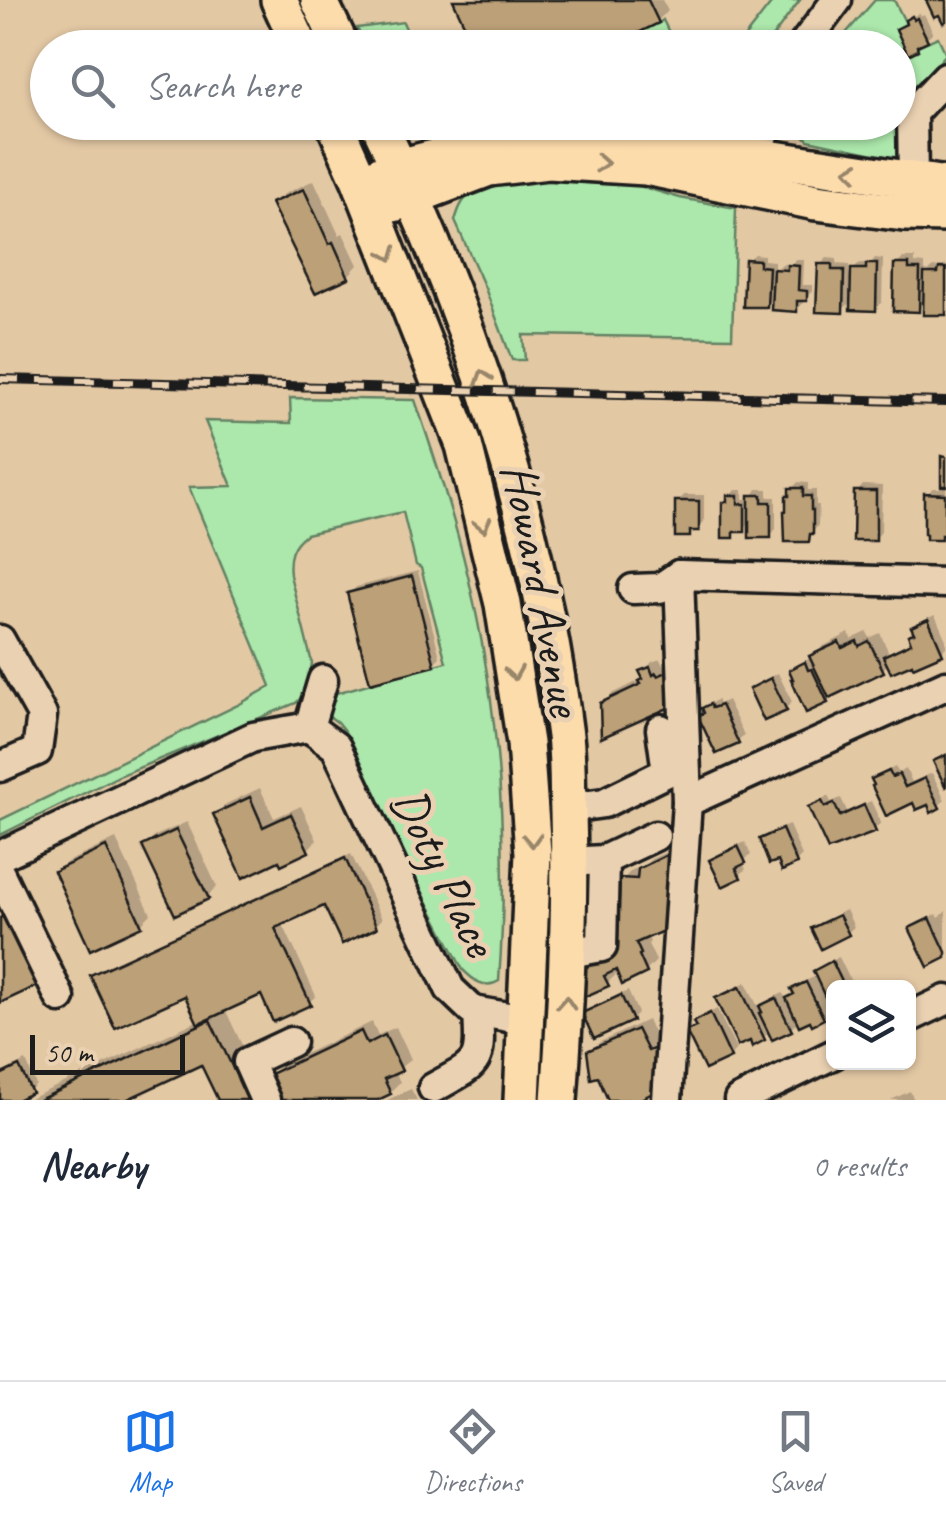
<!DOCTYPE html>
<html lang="en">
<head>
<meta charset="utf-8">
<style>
  body { margin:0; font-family:Caveat,sans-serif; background:#f2f2f3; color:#1f2937 }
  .controls { position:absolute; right:30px; bottom:30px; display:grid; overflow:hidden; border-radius:15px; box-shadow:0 2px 8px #0004 }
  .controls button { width:90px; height:90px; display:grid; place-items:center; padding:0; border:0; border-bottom:2px solid #e0e1e3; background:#fff; color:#1f2937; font:50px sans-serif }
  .scale { position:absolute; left:30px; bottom:25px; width:155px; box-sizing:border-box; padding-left:10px; border:5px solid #1c1c1c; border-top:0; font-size:28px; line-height:35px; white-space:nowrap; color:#1c1c1c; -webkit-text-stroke:8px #ead1b2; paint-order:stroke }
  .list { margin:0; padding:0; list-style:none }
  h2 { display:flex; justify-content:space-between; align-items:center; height:130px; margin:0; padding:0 40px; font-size:42px }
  h2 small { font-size:32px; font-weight:400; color:#747a83 }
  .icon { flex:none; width:55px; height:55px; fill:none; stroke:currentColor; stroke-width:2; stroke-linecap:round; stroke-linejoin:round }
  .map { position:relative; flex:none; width:946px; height:1100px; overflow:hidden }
  .search { position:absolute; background:#fff; box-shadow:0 2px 8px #0004; left:30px; right:30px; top:30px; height:110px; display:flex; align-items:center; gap:25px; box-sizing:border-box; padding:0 35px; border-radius:55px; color:#747a83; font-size:38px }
  .sheet { height:280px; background:#fff }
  nav { display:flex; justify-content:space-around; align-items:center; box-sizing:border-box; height:140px; border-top:2px solid #e0e1e3; background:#fff; font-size:28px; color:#747a83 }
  nav a { display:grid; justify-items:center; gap:5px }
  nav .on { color:#1a73e8 }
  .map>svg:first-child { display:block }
  .green { fill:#ace7ab; stroke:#648264; stroke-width:2.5 }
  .shadow { fill:#0003 }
  .building { fill:#bca078; stroke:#1c1c1c; stroke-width:2.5 }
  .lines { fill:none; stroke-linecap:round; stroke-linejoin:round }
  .minor-casing { stroke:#1c1c1c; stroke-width:35 }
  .major-casing { stroke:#1c1c1c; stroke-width:42 }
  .minor { stroke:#ead1b2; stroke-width:28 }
  .major { stroke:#fddcac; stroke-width:35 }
  .rail-casing { stroke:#1c1c1c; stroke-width:10 }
  .rail { stroke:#ead1b2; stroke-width:6; stroke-dasharray:19; stroke-linecap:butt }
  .oneway { stroke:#98866b }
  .labels { text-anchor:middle; stroke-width:10; stroke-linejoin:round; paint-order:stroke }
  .street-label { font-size:50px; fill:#1c1c1c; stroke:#ead1b2 }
</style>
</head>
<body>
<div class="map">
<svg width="946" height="1100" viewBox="0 0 946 1100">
  <rect width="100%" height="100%" fill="#e3c8a4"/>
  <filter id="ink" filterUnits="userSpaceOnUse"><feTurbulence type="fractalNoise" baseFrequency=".01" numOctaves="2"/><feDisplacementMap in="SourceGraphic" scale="20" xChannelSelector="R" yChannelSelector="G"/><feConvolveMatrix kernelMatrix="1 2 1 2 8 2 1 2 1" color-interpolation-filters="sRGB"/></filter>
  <g filter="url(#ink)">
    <!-- green -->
    <g class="green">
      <path d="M774 0H800L765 47H710L740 43Z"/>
      <path d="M875 0H894L906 24 896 29 908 54 918 50 917 46 938 37 946 54 924 80 902 160 808 140 801 132 799 123 898 122V48L834 47Z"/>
      <path d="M663 20 676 47 607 48 659 23Z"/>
      <path d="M403 22 414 47H366L357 28Z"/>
      <path d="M571 178 636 185 680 198 736 208 732 338 523 335 525 360H512L485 288 455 221C458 211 461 201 470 194 488 179 547 179 571 178Z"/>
      <path d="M290 398 415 400C435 458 454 516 468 576 499 708 509 847 499 981 485 990 473 980 463 970L423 893 345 732 337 722 326 714 329 695 446 662 421 568 416 565 403 512 306 534C291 545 288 557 290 575L312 663C310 678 307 693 296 703L119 776 0 835V820L238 705 271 686 189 487 232 486 205 421 291 423Z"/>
    </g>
    <!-- shadow -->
    <g class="shadow">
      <path d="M456 0H662L668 11 657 21Z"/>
      <path d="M919 12 920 16 924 14 933 32 917 48 899 29Z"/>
      <path d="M314 180 339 235 343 233 358 265 348 276 274 204 284 194Z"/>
      <path d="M754 254 764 255V260L774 261V272L782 264H792L796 260H804L803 285H812V292L803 299V303L796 309 774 297 766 305 747 260Z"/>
      <path d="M827 258 837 259V264L849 265V274L860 263 870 264 875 258 883 259 882 302 875 308 853 300 842 310 820 265Z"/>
      <path d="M903 258H915V263L925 264V276L933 267 942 268 946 264V312L926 301 918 309 897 265Z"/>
      <path d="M946 455V532L940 538 927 494 933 488H943L944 458Z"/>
      <path d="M798 482 808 483V490H816V505H819L818 525 808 540 792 489Z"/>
      <path d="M863 485 882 486 881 532 875 539 857 492Z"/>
      <path d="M757 489H768V497H776V529L770 536 751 523 733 535 724 503 736 490H743V499H751Z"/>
      <path d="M684 495H704V522L689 534 678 502Z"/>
      <path d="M418 571 440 657 433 664 350 594 356 587Z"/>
      <path d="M935 615 946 640V647L942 651 889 663 882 670 833 694 827 701 792 670 798 664 811 658 822 647 849 633 852 639 867 632 870 638 880 633 889 653 913 640 911 636 916 631 914 628 921 621Z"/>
      <path d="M660 659 663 666 667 665 668 668 681 662 686 691 602 704 613 693 645 678 642 672 652 662Z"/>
      <path d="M778 673 792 702 785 709 752 689 758 683Z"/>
      <path d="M717 699 719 704 727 700 744 735 738 742 706 712 705 708Z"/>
      <path d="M895 767 899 773 906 769 912 782 932 773 945 800 938 806 929 801 914 799 874 780 881 774Z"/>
      <path d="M260 788 274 818 301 806 317 840 307 850 216 814 226 804Z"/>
      <path d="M828 796 831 802 841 798 847 811 871 801 881 823 874 829 811 807 818 801Z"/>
      <path d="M187 822 217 887 207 897 145 847 155 836Z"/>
      <path d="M789 825 802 856 796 862 761 840 768 833Z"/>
      <path d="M116 839 151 914 141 924 57 872 67 862Z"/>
      <path d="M745 842 751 855 742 862 746 869 739 876 712 860 719 854Z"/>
      <path d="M684 844 647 936 650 942 648 944 656 961 646 971 619 972 607 983 589 968 599 957 619 948 623 879 633 869H641L651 859Z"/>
      <path d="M351 854 382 919 376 925 325 902 282 922 316 996 309 1002 262 992 225 1009 268 1100H221L203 1062 120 1100H27L199 1020 186 993 94 976 100 969Z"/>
      <path d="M0 893 49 970 35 983 0 1000Z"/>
      <path d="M846 910 854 927 847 933 814 928 820 922Z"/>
      <path d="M946 911V956L912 929 918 922 937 914 939 918Z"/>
      <path d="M839 957 854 988H834V1008L832 1007 822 1017 799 1020 790 1029 770 1031 763 1038 718 999 725 992 746 982 759 1009 768 1000 783 993 787 1001 801 983 818 975 816 971 822 965Z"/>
      <path d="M628 991 638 1013 632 1019 585 1014 591 1008Z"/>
      <path d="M717 1009 736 1049 730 1056 706 1067 689 1032 703 1016Z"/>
      <path d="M647 1020 658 1043 670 1048 633 1100H610L590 1052 600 1042Z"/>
      <path d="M372 1022 378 1035 396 1027 411 1059 395 1072 400 1082 390 1092 372 1100H282L271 1075 281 1065Z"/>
      <path d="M26 1061 36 1085 30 1091 11 1100H0V1073Z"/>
      <path d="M411 1089 417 1100H387Z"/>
      <path d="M910 1091 914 1100H891Z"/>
    </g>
    <!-- building -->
    <g class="building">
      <path d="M453 0H648L659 23 607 48H475Z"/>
      <path d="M926 0H946V21L943 23 939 15 934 17Z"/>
      <path d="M912 16 914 20 917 18 928 41 917 46 918 50 908 55 896 29 906 24 905 20Z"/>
      <path d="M304 189 329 244 333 242 349 278 315 293 271 203Z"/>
      <path d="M745 259 759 260V266L769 267 767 307H743Z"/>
      <path d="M818 264H832V270H844L843 313 816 312Z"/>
      <path d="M866 264H877L876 311 850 310 851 269H866Z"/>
      <path d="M894 264H909V269H920L919 312 893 311Z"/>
      <path d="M787 265 799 266 798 290 807 291V301H797V312L771 310 773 269 787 270Z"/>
      <path d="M939 268H946V315H923L924 273H938Z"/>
      <path d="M941 456 946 457V486H941Z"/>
      <path d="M789 488H803V496H811V510H813V534H810L809 542H785L784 511H786V496H789Z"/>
      <path d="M854 491H876V541H853Z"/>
      <path d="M924 493 945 494V535H941V540H926V535L924 534Z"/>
      <path d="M727 495H738V504H745V532H734V538H722V502H727Z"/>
      <path d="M749 495H762V502H771V538H749Z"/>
      <path d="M675 501H699V531H690V537H675Z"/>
      <path d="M412 576 435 666 370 683 347 593Z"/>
      <path d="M928 619 943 654 913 667 912 664 891 673 883 656 911 643 908 635 914 633 911 627Z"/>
      <path d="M857 641 859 646 869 641 884 672 829 698 809 656 839 642 842 648Z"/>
      <path d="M805 662 808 670 812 669 828 703 806 713 791 679H793L789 670Z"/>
      <path d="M650 667 653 675 656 673 658 676 671 670 677 704 601 738 600 703 641 684 639 681 643 679 639 671Z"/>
      <path d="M771 678 787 711 764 721 749 689Z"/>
      <path d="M710 704 712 708 721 705 739 744 716 754 698 716 704 713 702 708Z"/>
      <path d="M946 755V788L933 761Z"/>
      <path d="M889 771 892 777 899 774 905 787 925 778 940 808 931 813 928 805 916 810 913 803 886 816 872 786 874 785 871 779Z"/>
      <path d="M250 797 263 827 291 814 309 852 281 865 279 861 243 878 213 814Z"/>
      <path d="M822 801 825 807 834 803 840 816 864 805 876 832 828 850 808 807Z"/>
      <path d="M782 829 797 864 782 871 778 861 769 864 759 839Z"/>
      <path d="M176 830 209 899 175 915 142 846Z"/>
      <path d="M738 846 746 863 736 868 741 878 722 887 709 860Z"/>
      <path d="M106 847 142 926 90 950 54 871Z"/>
      <path d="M675 851 670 928 636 943 641 954 639 955 647 973 622 985 616 970 604 976 609 986 584 997 586 967 616 953 620 878 637 879 638 869Z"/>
      <path d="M345 858 377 928 342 944 324 906 275 928 311 1005 273 1022 261 995 198 1024 185 996 115 1028 90 975Z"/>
      <path d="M839 915 849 935 821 949 811 928Z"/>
      <path d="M3 916 37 986 0 1003V918Z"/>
      <path d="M930 918 946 952V958L928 967 909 928Z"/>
      <path d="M832 961 845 988H834L832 1012 813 971Z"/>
      <path d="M806 982 824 1019 812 1025 810 1021 799 1026 786 998 794 994 791 989Z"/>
      <path d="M740 987 765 1040 752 1047 750 1041 738 1046 715 998Z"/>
      <path d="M621 995 633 1021 594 1039 582 1013Z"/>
      <path d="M776 998 792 1031 772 1040 759 1013 762 1012 759 1006Z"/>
      <path d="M710 1013 731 1058 705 1070 686 1031 696 1027 693 1022Z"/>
      <path d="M210 1020 248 1100H218L201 1065 126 1100H39Z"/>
      <path d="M637 1029 648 1051 656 1048 661 1060 655 1065 664 1087 639 1100H608L598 1077 591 1079 587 1051Z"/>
      <path d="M361 1031 367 1044 385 1035 402 1071 384 1079 391 1094 378 1100H280L268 1075Z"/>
      <path d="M19 1066 32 1093 17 1100H0V1075Z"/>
    </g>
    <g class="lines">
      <defs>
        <g id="minor">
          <path d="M801 48 837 0"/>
          <path d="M754 177 767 122"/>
          <path d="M913 180 912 113 946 77"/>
          <path d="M679 575 946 583"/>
          <path d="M633 589 660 588 679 575"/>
          <path d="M0 640 42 715 37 751 0 767"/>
          <path d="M309 727 336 747 450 989 473 1011 526 1020"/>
          <path d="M309 727 323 680"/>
          <path d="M687 802 946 685"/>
          <path d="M568 808 604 803 667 772 661 729"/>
          <path d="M0 856 253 737 309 727"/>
          <path d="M585 861 604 860 655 836"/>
          <path d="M0 874 60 998"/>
          <path d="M569 953 602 947 604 860"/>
          <path d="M908 1018 946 1000"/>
          <path d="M433 1088C480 1062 481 1066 478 1012"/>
          <path d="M265 1100 248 1062 291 1042"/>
          <path d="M667 1100 687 802 679 575"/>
          <path d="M739 1100 834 1054"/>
        </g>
        <g id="major">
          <path d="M279 0 301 48"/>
          <path d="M319 0 342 48"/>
          <path d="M334 122 360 181 464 445 503 604 525 743 533 853 522 1100"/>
          <path d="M378 122C472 319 538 519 565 736 568 761 567 787 568 812 571 909 566 1004 559 1100"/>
          <path d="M380 174 399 167 488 144 560 137 616 135 946 185"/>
          <path d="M394 204 489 168 548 161 646 167 816 202 904 213 946 214"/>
        </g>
      </defs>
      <!-- minor casing -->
      <use href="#minor" class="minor-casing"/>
      <!-- major casing -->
      <use href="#major" class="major-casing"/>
      <!-- minor -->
      <use href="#minor" class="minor"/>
      <!-- major -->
      <use href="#major" class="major"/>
      <defs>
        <path id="rail" d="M0 379 946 402"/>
      </defs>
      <!-- rail casing -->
      <use href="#rail" class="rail-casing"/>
      <!-- rail -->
      <use href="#rail" class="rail"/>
    </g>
    <!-- one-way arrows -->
    <defs><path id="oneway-chevron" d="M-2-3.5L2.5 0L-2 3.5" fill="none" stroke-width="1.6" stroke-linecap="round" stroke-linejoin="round" transform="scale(2.5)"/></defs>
    <g class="oneway">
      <use href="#oneway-chevron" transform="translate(602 163) rotate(4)"/>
      <use href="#oneway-chevron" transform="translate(852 171) rotate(-172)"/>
      <use href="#oneway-chevron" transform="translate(389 254) rotate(68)"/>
      <use href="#oneway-chevron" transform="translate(483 377) rotate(-109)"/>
      <use href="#oneway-chevron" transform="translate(483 525) rotate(76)"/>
      <use href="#oneway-chevron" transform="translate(514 673) rotate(81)"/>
      <use href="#oneway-chevron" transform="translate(532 840) rotate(87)"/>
      <use href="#oneway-chevron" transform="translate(566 1003) rotate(-86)"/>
    </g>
  </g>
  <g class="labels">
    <!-- street labels -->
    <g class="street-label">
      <text transform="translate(544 589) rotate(79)" y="18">Howard Avenue</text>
      <text transform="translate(446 871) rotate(64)" y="18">Doty Place</text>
    </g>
  </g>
</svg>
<div class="controls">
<button><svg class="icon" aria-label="layers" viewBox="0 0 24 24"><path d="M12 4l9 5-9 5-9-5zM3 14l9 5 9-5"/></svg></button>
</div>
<div class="scale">50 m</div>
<div class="search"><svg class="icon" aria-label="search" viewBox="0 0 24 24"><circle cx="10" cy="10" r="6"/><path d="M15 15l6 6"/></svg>Search here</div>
</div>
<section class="sheet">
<h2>Nearby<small>0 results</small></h2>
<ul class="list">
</ul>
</section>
<nav>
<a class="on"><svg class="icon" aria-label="map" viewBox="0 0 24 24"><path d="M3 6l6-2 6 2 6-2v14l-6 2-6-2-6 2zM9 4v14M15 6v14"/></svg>Map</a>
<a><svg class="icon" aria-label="directions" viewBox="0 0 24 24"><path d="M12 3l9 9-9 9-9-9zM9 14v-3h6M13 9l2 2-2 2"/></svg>Directions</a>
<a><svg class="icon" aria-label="saved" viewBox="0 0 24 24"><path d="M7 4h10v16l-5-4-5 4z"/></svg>Saved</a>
</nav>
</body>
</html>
